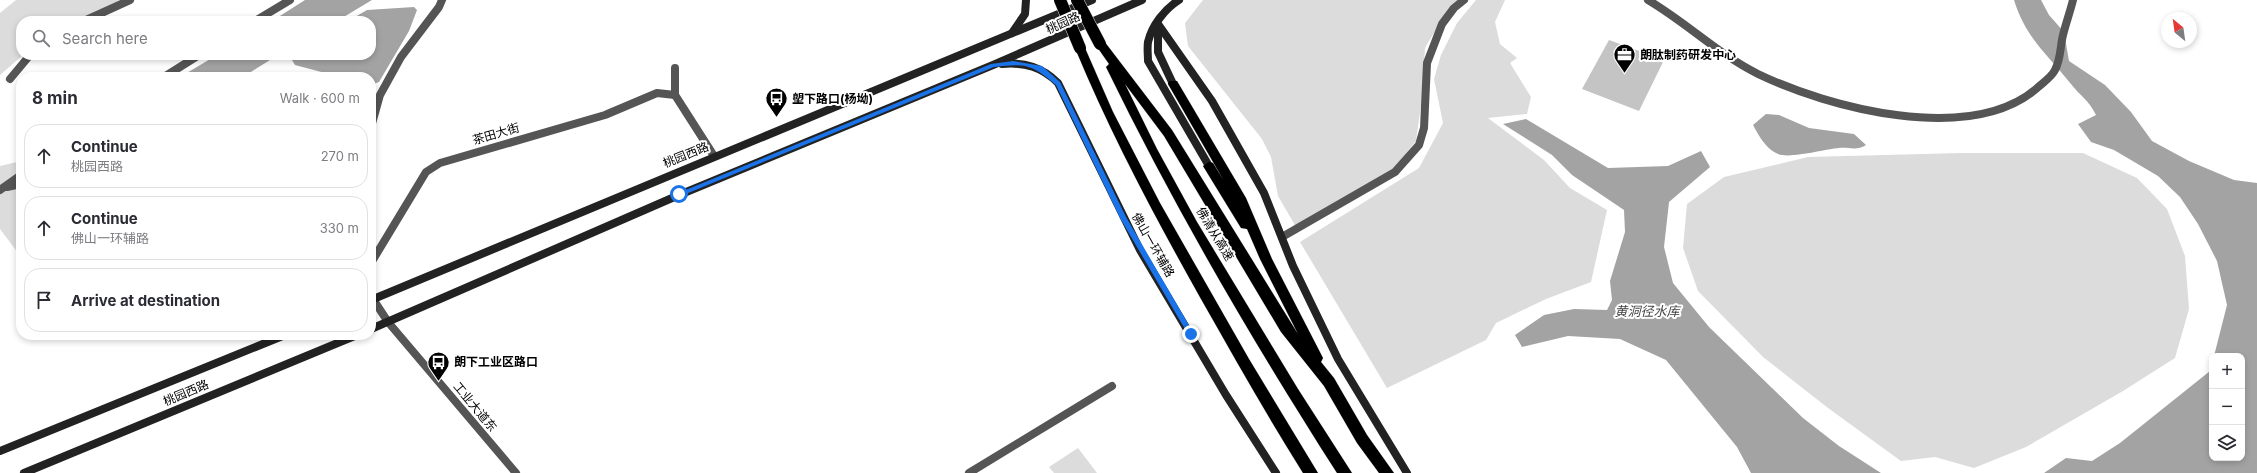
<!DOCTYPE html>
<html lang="en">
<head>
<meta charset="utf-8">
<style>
  body { margin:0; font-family:Inter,"Noto Sans SC",sans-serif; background:#f2f2f3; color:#2b2b33 }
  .controls { position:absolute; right:12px; bottom:12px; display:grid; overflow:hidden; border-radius:8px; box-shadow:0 2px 6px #0003 }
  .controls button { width:36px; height:36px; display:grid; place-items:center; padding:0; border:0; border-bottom:1px solid #e1e1e2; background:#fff; color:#2b2b33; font:20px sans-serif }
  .compass { position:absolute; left:2161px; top:12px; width:36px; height:36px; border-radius:50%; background:#fff; box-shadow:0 2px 6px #0003; rotate:331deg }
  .stop { position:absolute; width:12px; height:12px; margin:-9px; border:3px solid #1a73e8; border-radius:50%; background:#fff }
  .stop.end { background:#1a73e8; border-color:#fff; box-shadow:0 1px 4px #0008 }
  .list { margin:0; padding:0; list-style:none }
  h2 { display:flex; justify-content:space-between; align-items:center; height:52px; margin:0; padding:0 16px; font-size:17px }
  h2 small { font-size:13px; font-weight:400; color:#7c7c81 }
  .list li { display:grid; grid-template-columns:26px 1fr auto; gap:12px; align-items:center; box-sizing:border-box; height:64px; margin:0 8px 8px; padding:0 8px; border:1px solid #e1e1e2; border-radius:16px }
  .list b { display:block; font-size:15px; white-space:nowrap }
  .list p { margin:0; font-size:13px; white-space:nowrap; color:#7c7c81 }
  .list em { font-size:13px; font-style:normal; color:#7c7c81 }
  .icon { flex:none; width:22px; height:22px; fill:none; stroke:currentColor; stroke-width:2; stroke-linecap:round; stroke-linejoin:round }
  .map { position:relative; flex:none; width:2257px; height:473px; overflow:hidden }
  .search { position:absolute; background:#fff; box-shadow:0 2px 6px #0003; left:16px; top:16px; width:360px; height:44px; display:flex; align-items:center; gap:10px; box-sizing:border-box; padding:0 14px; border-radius:16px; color:#7c7c81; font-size:15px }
  .panel { position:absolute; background:#fff; box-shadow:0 2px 6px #0003; left:16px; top:72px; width:360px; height:268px; border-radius:16px }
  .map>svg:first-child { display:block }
  .green { fill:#dcdcdc }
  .water { fill:#a3a3a3 }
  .building { fill:#c4c4c4 }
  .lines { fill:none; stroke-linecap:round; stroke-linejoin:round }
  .motorway-casing { stroke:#dbdbdb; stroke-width:1 }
  .minor { stroke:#555; stroke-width:8 }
  .tertiary { stroke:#555; stroke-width:8 }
  .secondary { stroke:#222; stroke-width:8 }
  .motorway { fill:#000; fill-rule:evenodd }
  .motorway-bridge-casing { stroke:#dbdbdb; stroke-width:13; stroke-linecap:butt }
  .motorway-bridge { stroke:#000; stroke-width:12 }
  .route { fill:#1a73e8 }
  .labels { text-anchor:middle; stroke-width:4; stroke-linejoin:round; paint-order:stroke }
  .street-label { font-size:12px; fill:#000; stroke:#fff }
  .poi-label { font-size:12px; font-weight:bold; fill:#000; stroke:#fff; text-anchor:start }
  .water-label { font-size:13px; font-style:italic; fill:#444; stroke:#fff }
</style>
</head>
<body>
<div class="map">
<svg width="2257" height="473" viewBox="0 0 2257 473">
  <rect width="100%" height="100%" fill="#fff"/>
  <!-- green -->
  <g class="green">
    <path d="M16 0H120L78 21H21V55H23L0 75V13Z"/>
    <path d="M1203 0H1460L1442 19 1425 48 1422 98 1416 141 1392 171 1296 227 1278 196 1271 157 1262 139 1188 46 1185 23Z"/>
    <path d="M1476 0H1505L1495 22 1500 44 1517 58 1510 63 1531 97 1527 114 1488 118 1544 160 1570 188 1607 210 1591 282 1546 299 1496 323 1486 340 1387 388 1300 242 1419 168 1443 123 1434 79 1441 55 1457 23Z"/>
    <path d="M1961 153H2083L2137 178 2167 209 2185 256 2189 309 2175 358 2123 391 2026 447 1974 468 1935 457 1901 461 1828 408 1763 357 1698 291 1683 248 1687 204 1724 177 1808 157Z"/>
    <path d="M21 161V257L0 229V166Z"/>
    <path d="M1078 448 1097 473H1054L1049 467Z"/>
  </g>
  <!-- water -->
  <g class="water">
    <path d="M305 0H372L337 21H272Z"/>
    <path d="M2014 0H2041L2049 15 2064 32 2069 61 2105 85 2131 112 2152 141 2189 161 2234 180 2257 183V473H2044L2066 458 2092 461 2120 443 2210 371 2212 364V458H2242V356H2214L2227 305 2217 261 2198 224 2180 197 2158 176 2114 150 2091 142 2078 124 2096 115C2088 99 2080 96 2071 84 2048 55 2025 37 2014 0Z"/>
    <path d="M414 7 417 10 409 31 379 82 371 85V77H340L295 65 289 55H371V21H348L367 10Z"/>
    <path d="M217 55H262L270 60 243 77H180Z"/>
    <path d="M1766 114 1779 115 1809 128 1854 134 1866 145C1857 151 1849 147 1839 148 1825 149 1790 159 1778 154 1766 149 1759 136 1753 125Z"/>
    <path d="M1526 119 1608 168 1668 166 1701 151 1710 167 1669 202 1664 247 1673 283 1709 327 1803 418 1839 446 1881 473H1751L1737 447 1666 360 1620 339 1568 336 1522 347 1515 335 1544 315 1574 309 1607 310 1612 300 1610 281 1625 232 1624 210 1572 175 1552 155 1503 124Z"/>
  </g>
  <!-- building -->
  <path class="building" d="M1609 40 1664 60 1639 111 1582 89Z"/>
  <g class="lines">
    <defs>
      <g id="motorway">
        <path d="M1100 40 1104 41 1172 130 1298 334 1260 259 1247 229 1241 228 1203 166 1209 162 1213 163 1224 181 1168 84 1169 81H1177L1246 198 1272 259 1323 358 1321 362 1334 378 1367 435 1394 473H1379L1357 443 1324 386 1281 332 1164 136 1125 84 1157 149 1197 222 1298 389 1352 473H1337C1253 342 1174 207 1106 67L1109 64 1095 44Z"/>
        <path d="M1080 44 1085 48 1113 112 1160 203 1249 359 1318 473H1303C1267 416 1234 357 1201 299 1155 217 1111 135 1075 48Z"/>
      </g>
    </defs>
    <!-- motorway casing -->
    <use href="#motorway" class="motorway-casing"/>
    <!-- minor -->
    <g class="minor">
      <path d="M1648 0C1687 23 1718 54 1758 74 1829 108 1969 145 2036 89 2042 83 2051 78 2055 70 2061 59 2060 47 2063 35 2066 23 2070 12 2073 0"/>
      <path d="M84 21 130 0"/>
      <path d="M255 21 290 0"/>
      <path d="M675 68V95L714 156"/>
      <path d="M164 77 199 55"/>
      <path d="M10 79 30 55"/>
      <path d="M371 127 380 95 401 57 439 7 442 0"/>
      <path d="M7 187 21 184"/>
      <path d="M0 190 21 175"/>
      <path d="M371 263 426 172 440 163 605 115 657 93 675 95"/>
      <path d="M969 473 1112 386"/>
    </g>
    <!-- tertiary -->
    <g class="tertiary">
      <path d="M1282 237 1395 172 1419 145 1424 128 1427 63 1442 24 1454 8 1464 0"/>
      <path d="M373 299 388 322 516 473"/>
    </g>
    <!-- secondary -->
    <g class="secondary">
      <path d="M1179 0C1165 9 1152 25 1148 42 1147 48 1148 55 1148 61L1209 166"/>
      <path d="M1158 24 1212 101 1264 193 1293 266 1338 359 1407 473"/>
      <path d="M1158 25V52L1173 84"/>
      <path d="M1012 33 1025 14 1026 0"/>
      <path d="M1002 64C1025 62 1042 67 1058 83L1140 250 1226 395 1276 473"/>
      <path d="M371 300 1092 0"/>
      <path d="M371 329 679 195 993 65 1142 0"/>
      <path d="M0 451 285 335"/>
      <path d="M24 473 357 335"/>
    </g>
    <!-- motorway -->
    <use href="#motorway" class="motorway"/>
    <defs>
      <g id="motorway-bridge">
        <path d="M1060 0 1080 48"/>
        <path d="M1077 0 1100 44"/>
      </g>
    </defs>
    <!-- motorway-bridge casing -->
    <use href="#motorway-bridge" class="motorway-bridge-casing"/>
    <!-- motorway-bridge -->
    <use href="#motorway-bridge" class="motorway-bridge"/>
  </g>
  <!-- route -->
  <path class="route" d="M1013 61 1042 66 1060 82 1126 217 1193 332V336H1189L1120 218 1056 85C1032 64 1025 63 994 67L681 196 676 194 991 64Z"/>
  <!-- icons -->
  <defs>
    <symbol id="office-pin" viewBox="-11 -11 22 30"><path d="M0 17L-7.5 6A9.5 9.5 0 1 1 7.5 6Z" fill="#000" stroke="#fff"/><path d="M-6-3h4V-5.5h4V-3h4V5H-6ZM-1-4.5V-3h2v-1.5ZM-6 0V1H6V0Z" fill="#fff"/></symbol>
    <symbol id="bus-pin" viewBox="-11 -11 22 30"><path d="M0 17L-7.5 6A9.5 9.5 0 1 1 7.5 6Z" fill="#000" stroke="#fff"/><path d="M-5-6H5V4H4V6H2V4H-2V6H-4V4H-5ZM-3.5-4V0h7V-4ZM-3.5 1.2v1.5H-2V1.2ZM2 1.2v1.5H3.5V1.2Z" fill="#fff"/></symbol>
  </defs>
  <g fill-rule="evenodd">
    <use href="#office-pin" x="1612" y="42" width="25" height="34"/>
    <use href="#bus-pin" x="764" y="86" width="25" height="34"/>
    <use href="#bus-pin" x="426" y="350" width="25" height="34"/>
  </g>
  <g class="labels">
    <!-- street labels -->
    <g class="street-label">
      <text transform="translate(1063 23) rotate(-24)" y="4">桃园路</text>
      <text transform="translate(496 134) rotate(-16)" y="4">茶田大街</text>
      <text transform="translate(686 155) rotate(-22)" y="4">桃园西路</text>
      <text transform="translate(1215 234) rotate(59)" y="4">佛清从高速</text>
      <text transform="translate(1153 245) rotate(60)" y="4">佛山一环辅路</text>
      <text transform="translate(186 393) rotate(-23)" y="4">桃园西路</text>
      <text transform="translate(475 407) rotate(50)" y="4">工业大道东</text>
    </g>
    <!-- poi labels -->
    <g class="poi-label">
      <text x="1640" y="59">朗肽制药研发中心</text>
      <text x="792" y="103">塱下路口(杨坳)</text>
      <text x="454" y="366">朗下工业区路口</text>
    </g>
    <!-- water labels -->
    <g class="water-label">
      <text x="1647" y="316">黄洞径水库</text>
    </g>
  </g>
</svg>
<div class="controls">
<button>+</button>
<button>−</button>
<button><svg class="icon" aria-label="layers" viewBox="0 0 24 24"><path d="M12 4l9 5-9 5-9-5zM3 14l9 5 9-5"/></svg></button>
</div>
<svg class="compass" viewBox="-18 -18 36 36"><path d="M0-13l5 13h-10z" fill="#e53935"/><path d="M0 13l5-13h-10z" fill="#7c7c81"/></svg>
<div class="stop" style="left:679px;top:194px"></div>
<div class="stop end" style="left:1191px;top:334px"></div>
<div class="search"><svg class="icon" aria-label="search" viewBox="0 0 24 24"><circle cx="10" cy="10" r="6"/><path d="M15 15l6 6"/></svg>Search here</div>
<section class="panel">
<h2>8 min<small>Walk · 600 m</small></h2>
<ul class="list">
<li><svg class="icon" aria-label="ahead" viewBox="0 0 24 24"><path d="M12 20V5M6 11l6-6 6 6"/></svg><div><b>Continue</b><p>桃园西路</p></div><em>270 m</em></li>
<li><svg class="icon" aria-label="ahead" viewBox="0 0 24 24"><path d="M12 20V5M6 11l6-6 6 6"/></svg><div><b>Continue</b><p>佛山一环辅路</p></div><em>330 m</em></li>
<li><svg class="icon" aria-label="arrive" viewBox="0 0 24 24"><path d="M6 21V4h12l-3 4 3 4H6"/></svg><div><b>Arrive at destination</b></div></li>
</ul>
</section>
</div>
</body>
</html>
